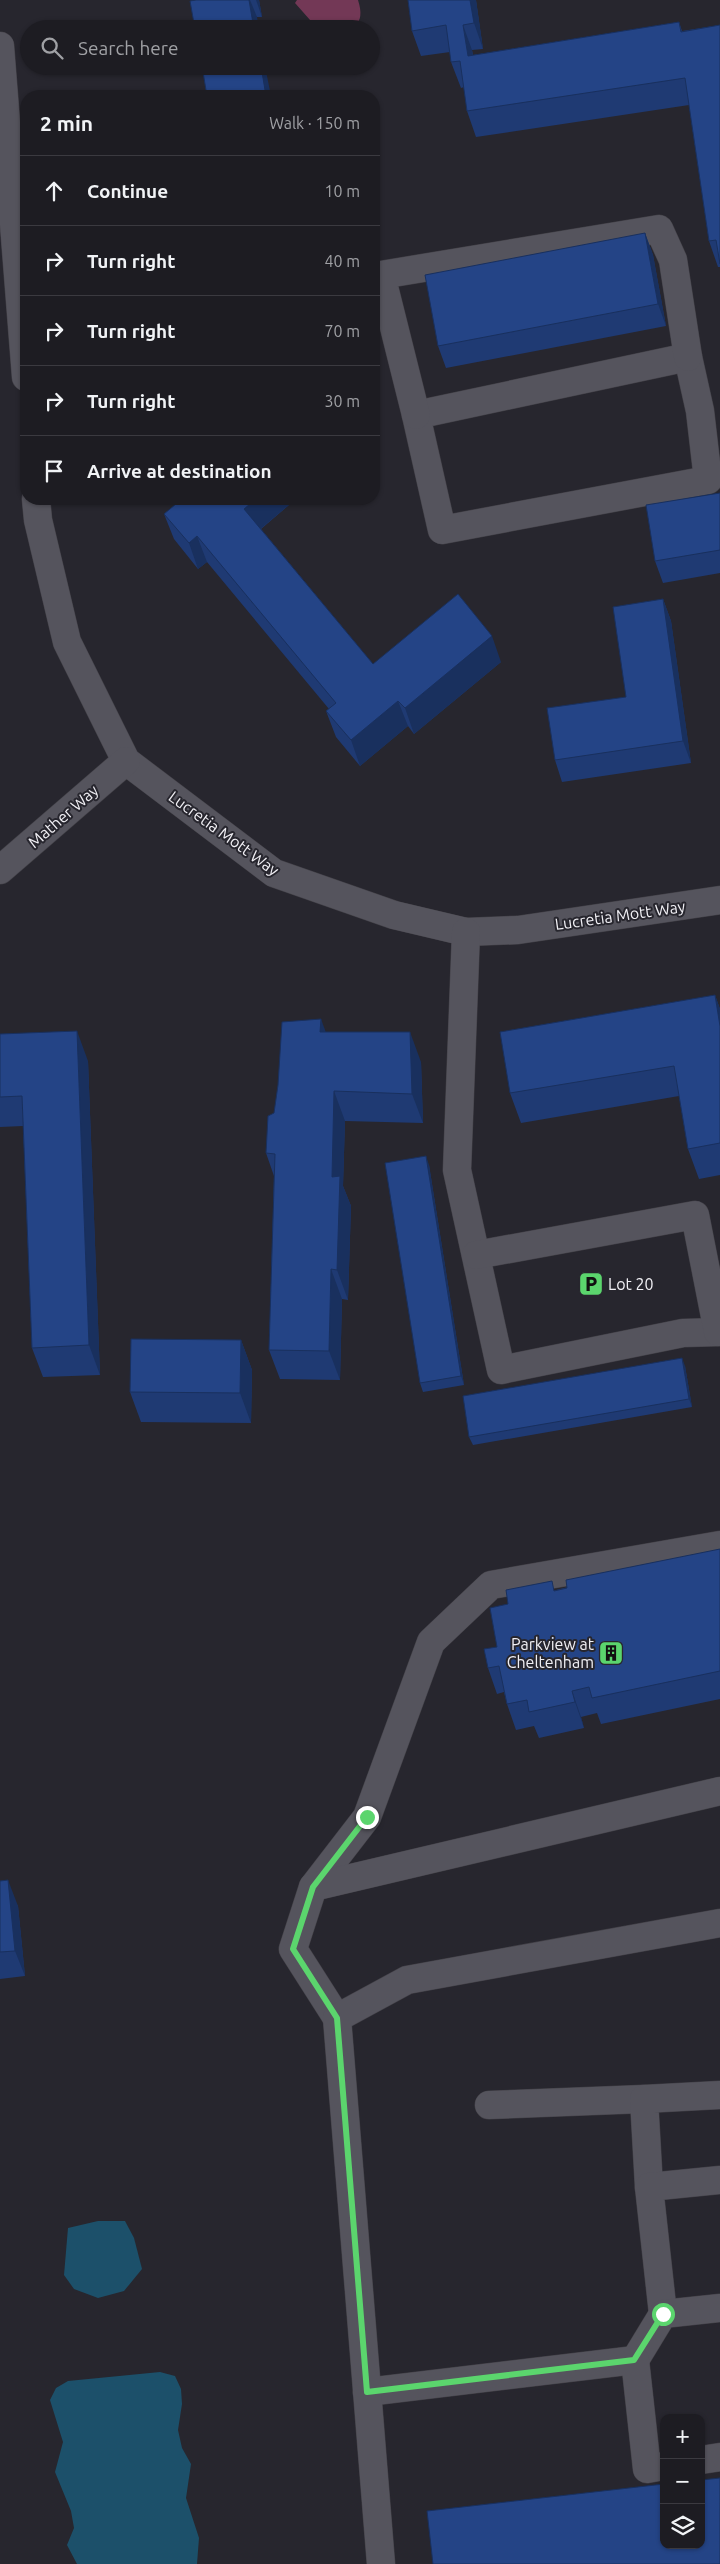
<!DOCTYPE html>
<html lang="en">
<head>
<meta charset="utf-8">
<style>
  body { margin:0; font-family:Ubuntu,sans-serif; background:#25252a; color:#f1f3f6 }
  .controls { position:absolute; right:15px; bottom:15px; display:grid; overflow:hidden; border-radius:10px; box-shadow:0 1px 4px #0004 }
  .controls button { width:45px; height:45px; display:grid; place-items:center; padding:0; border:0; border-bottom:1px solid #3b3a40; background:#1d1c22; color:#f1f3f6; font:25px sans-serif }
  .stop { position:absolute; width:15px; height:15px; margin:-11px; border:4px solid #5bd56d; border-radius:50%; background:#fff }
  .stop.end { background:#5bd56d; border-color:#fff; box-shadow:0 1px 5px #0008 }
  .list { margin:0; padding:0; list-style:none }
  h2 { display:flex; justify-content:space-between; align-items:center; height:65px; margin:0; padding:0 20px; font-size:21px }
  h2 small { font-size:16px; font-weight:400; color:#a0a1a5 }
  .list li { display:grid; grid-template-columns:32px 1fr auto; gap:15px; align-items:center; box-sizing:border-box; height:70px; padding:0 20px; border-top:1px solid #3b3a40 }
  .list b { display:block; font-size:19px; white-space:nowrap }
  .list em { font-size:16px; font-style:normal; color:#a0a1a5 }
  .icon { flex:none; width:28px; height:28px; fill:none; stroke:currentColor; stroke-width:2; stroke-linecap:round; stroke-linejoin:round }
  .map { position:relative; flex:none; width:720px; height:2564px; overflow:hidden }
  .search { position:absolute; background:#1d1c22; box-shadow:0 1px 4px #0004; left:20px; top:20px; width:360px; height:55px; display:flex; align-items:center; gap:12px; box-sizing:border-box; padding:0 18px; border-radius:28px; color:#a0a1a5; font-size:19px }
  .panel { position:absolute; background:#1d1c22; box-shadow:0 1px 4px #0004; left:20px; top:90px; width:360px; height:415px; border-radius:20px }
  .map>svg:first-child { display:block }
  .green { fill:#733856 }
  .water { fill:#1c506a }
  .lines { fill:none; stroke-linecap:round; stroke-linejoin:round }
  .minor-casing { stroke:#424047; stroke-width:29 }
  .minor { stroke:#55545d; stroke-width:28 }
  .wall { fill:#1f3a73 }
  .shaded-wall { fill:#19305e }
  .building { fill:#244486; stroke:#19305e }
  .route { stroke:#5bd56d; stroke-width:6 }
  .labels { text-anchor:middle; stroke-width:4; stroke-linejoin:round; paint-order:stroke }
  .street-label { font-size:16px; fill:#f1f0f5; stroke:#27262e }
  .poi-label { font-size:16px; fill:#f1f0f5; stroke:#27262e; text-anchor:start }
</style>
</head>
<body>
<div class="map">
<svg width="720" height="2564" viewBox="0 0 720 2564">
  <rect width="100%" height="100%" fill="#27262e"/>
  <!-- green -->
  <path class="green" d="M297 0H358C369 34 341 29 318 29L295 3Z"/>
  <!-- water -->
  <g class="water">
    <path d="M98 2221H125L134 2238 142 2269 124 2291 98 2298 74 2289 64 2275 68 2228Z"/>
    <path d="M160 2372 175 2376 181 2389 182 2404 178 2430 182 2448 191 2464 186 2498 199 2538 197 2564H77L67 2545 74 2528 71 2511 55 2472 63 2442 50 2400 56 2388 68 2381Z"/>
  </g>
  <g class="lines">
    <defs>
      <g id="minor">
        <path d="M0 46 26 377"/>
        <path d="M688 357 700 411 708 480 442 530 416 415Z"/>
        <path d="M416 415 381 275 659 229 673 260 688 357"/>
        <path d="M36 499 38 520 67 642 126 761 274 873 394 915 466 932 518 930 720 900"/>
        <path d="M0 870 126 761"/>
        <path d="M466 932 457 1170 501 1370 683 1333 720 1332"/>
        <path d="M476 1255 695 1215 718 1332"/>
        <path d="M313 1887 367 1817 431 1642 491 1585 720 1545"/>
        <path d="M337 2018 293 1949 313 1887 720 1791"/>
        <path d="M489 2105 644 2099"/>
        <path d="M649 2187 644 2099 720 2095"/>
        <path d="M663 2314 649 2187 720 2180"/>
        <path d="M635 2360 663 2314 720 2308"/>
        <path d="M367 2392 635 2360 647 2469 664 2466"/>
        <path d="M701 2460 720 2457"/>
        <path d="M381 2564 337 2018 407 1980 720 1923"/>
      </g>
    </defs>
    <!-- minor casing -->
    <use href="#minor" class="minor-casing"/>
    <!-- minor -->
    <use href="#minor" class="minor"/>
  </g>
  <!-- wall -->
  <g class="wall">
    <path d="M196 0H259L262 17H257Z"/>
    <path d="M408 0H476L483 49 472 50 473 55 679 22 682 31 720 25V267H718L709 241 689 105 476 137 467 111 464 87 461 88 451 62 450 52 421 56 412 31Z"/>
    <path d="M645 233 653 255 666 326 446 368 438 346Z"/>
    <path d="M720 493V573L663 583 655 561Z"/>
    <path d="M182 499H296L261 529 373 664 501 662 414 734 408 726 360 766 336 737 326 711 329 709 207 562 198 569 174 539 164 514Z"/>
    <path d="M663 599 671 621 691 763 562 782 555 760 626 697Z"/>
    <path d="M715 995 720 1009V1175L699 1179 688 1149 679 1096 521 1123 510 1093Z"/>
    <path d="M326 1032 421 1062 423 1123 345 1121 343 1186 351 1206 348 1300 342 1299 340 1380 280 1379 269 1350 274 1176 266 1153 274 1113Z"/>
    <path d="M0 1034 88 1061 100 1375 43 1377 32 1348 23 1126 0 1127Z"/>
    <path d="M429 1165 464 1385 423 1392 420 1383Z"/>
    <path d="M241 1340 252 1370 251 1423 141 1422 130 1392Z"/>
    <path d="M685 1366 692 1407 473 1445 469 1437Z"/>
    <path d="M720 1549V1699L601 1724 597 1713 581 1717 584 1728 539 1738 534 1726 516 1730 507 1704 504 1692 497 1694 488 1668 497 1647 508 1604 556 1590Z"/>
    <path d="M0 1881 18 1906 25 1976 0 1979Z"/>
  </g>
  <!-- shaded-wall -->
  <g class="shaded-wall">
    <path d="M249 0H250L257 17 259 29H254Z"/>
    <path d="M256 0H259L262 17Z"/>
    <path d="M470 0H476L483 49 474 23Z"/>
    <path d="M463 25 472 50 477 81 468 56Z"/>
    <path d="M261 66H265L271 96H266Z"/>
    <path d="M645 233 653 255 666 326 658 304Z"/>
    <path d="M256 499H296L253 535 244 509Z"/>
    <path d="M197 536 207 562 198 569 189 543Z"/>
    <path d="M663 599 671 621 691 763 683 741Z"/>
    <path d="M492 636 501 662 414 734 405 708Z"/>
    <path d="M398 701 408 726 360 766 351 740Z"/>
    <path d="M715 995 720 1009V1026Z"/>
    <path d="M321 1019 332 1049 320 1032Z"/>
    <path d="M77 1031 88 1061 100 1375 89 1345Z"/>
    <path d="M410 1032 421 1062 423 1123 412 1094Z"/>
    <path d="M334 1091 345 1121 343 1186 351 1206 348 1300 337 1270 332 1177Z"/>
    <path d="M426 1156 429 1165 464 1385 461 1376Z"/>
    <path d="M331 1269 342 1299 340 1380 329 1351Z"/>
    <path d="M241 1340 252 1370 251 1423 240 1393Z"/>
    <path d="M682 1358 685 1366 692 1407 689 1399Z"/>
    <path d="M572 1691 581 1717 584 1728 575 1702Z"/>
    <path d="M8 1880 18 1906 25 1976 15 1951Z"/>
  </g>
  <!-- building -->
  <g class="building">
    <path d="M196 0H249L254 29H195L190 1Z"/>
    <path d="M408 0H470L474 23 463 25 468 56 679 22 681 32 720 25V264L716 240 709 241 685 78 467 111 460 61 451 62 446 25 412 31Z"/>
    <path d="M202 66H261L266 96H207Z"/>
    <path d="M645 233 658 304 438 346 425 275Z"/>
    <path d="M720 493V550L655 561 646 505Z"/>
    <path d="M182 499H256L244 509 373 664 458 594 492 636 405 708 398 701 351 740 326 711 336 703 197 536 189 543 164 514Z"/>
    <path d="M663 599 683 741 555 760 547 708 626 697 613 607Z"/>
    <path d="M715 995 720 1026V1143L688 1149 674 1066 510 1093 500 1032Z"/>
    <path d="M321 1019 320 1032H410L412 1094 334 1091 332 1177 340 1176 337 1270 331 1269 329 1351 269 1350 275 1154 266 1153 268 1116 274 1113 278 1085 282 1022Z"/>
    <path d="M77 1031 89 1345 32 1348 22 1096 0 1097V1034Z"/>
    <path d="M426 1156 461 1376 420 1383 385 1163Z"/>
    <path d="M131 1339 241 1340 240 1393 130 1392Z"/>
    <path d="M682 1358 689 1399 469 1437 463 1396Z"/>
    <path d="M720 1549V1671L592 1698 589 1687 572 1691 575 1702 529 1712 527 1700 507 1704 499 1666 488 1668 484 1649 497 1647 490 1608 508 1604 506 1590 552 1581 554 1591 567 1588 566 1580Z"/>
    <path d="M8 1880 15 1951 0 1952V1881Z"/>
    <path d="M720 2478V2564H433L427 2511 664 2484V2545H701V2480Z"/>
  </g>
  <g class="lines">
    <!-- route -->
    <path class="route" d="M367 1817 313 1887 293 1949 337 2018 367 2392 634 2360 663 2314"/>
  </g>
  <!-- icons -->
  <defs>
    <symbol id="parking-square" viewBox="-11 -11 22 22"><rect x="-9" y="-9" width="18" height="18" rx="4" fill="#5bd56d" stroke="#27262e"/><path d="M-3.5-5.5H1a3.5 3.5 0 0 1 0 7H-1V5.5H-3.5ZM-1-3.4V-.6H.8a1.4 1.4 0 0 0 0-2.8Z" fill="#111"/></symbol>
    <symbol id="building-square" viewBox="-11 -11 22 22"><rect x="-9" y="-9" width="18" height="18" rx="4" fill="#5bd56d" stroke="#27262e"/><path d="M-4-6H4V6H1V3H-1V6H-4ZM-2.5-4.3h1.7v1.8h-1.7ZM.8-4.3h1.7v1.8H.8ZM-2.5-1h1.7V.8h-1.7ZM.8-1h1.7V.8H.8Z" fill="#111"/></symbol>
  </defs>
  <g fill-rule="evenodd">
    <use href="#parking-square" x="577" y="1270" width="28" height="28"/>
    <use href="#building-square" x="597" y="1639" width="28" height="28"/>
  </g>
  <g class="labels">
    <!-- street labels -->
    <g class="street-label">
      <text transform="translate(63 816) rotate(-41)" y="6">Mather Way</text>
      <text transform="translate(224 833) rotate(36)" y="6">Lucretia Mott Way</text>
      <text transform="translate(620 915) rotate(-8)" y="6">Lucretia Mott Way</text>
    </g>
    <!-- poi labels -->
    <g class="poi-label">
      <text x="608" y="1290">Lot 20</text>
      <text x="594" y="1650" text-anchor="end">Parkview at<tspan x="594" dy="18">Cheltenham</tspan></text>
    </g>
  </g>
</svg>
<div class="controls">
<button>+</button>
<button>−</button>
<button><svg class="icon" aria-label="layers" viewBox="0 0 24 24"><path d="M12 4l9 5-9 5-9-5zM3 14l9 5 9-5"/></svg></button>
</div>
<div class="stop" style="left:663px;top:2314px"></div>
<div class="stop end" style="left:367px;top:1817px"></div>
<div class="search"><svg class="icon" aria-label="search" viewBox="0 0 24 24"><circle cx="10" cy="10" r="6"/><path d="M15 15l6 6"/></svg>Search here</div>
<section class="panel">
<h2>2 min<small>Walk · 150 m</small></h2>
<ul class="list">
<li><svg class="icon" aria-label="ahead" viewBox="0 0 24 24"><path d="M12 20V5M6 11l6-6 6 6"/></svg><div><b>Continue</b></div><em>10 m</em></li>
<li><svg class="icon" aria-label="right" viewBox="0 0 24 24"><path d="M7 20v-9h11M14 6l5 5-5 5"/></svg><div><b>Turn right</b></div><em>40 m</em></li>
<li><svg class="icon" aria-label="right" viewBox="0 0 24 24"><path d="M7 20v-9h11M14 6l5 5-5 5"/></svg><div><b>Turn right</b></div><em>70 m</em></li>
<li><svg class="icon" aria-label="right" viewBox="0 0 24 24"><path d="M7 20v-9h11M14 6l5 5-5 5"/></svg><div><b>Turn right</b></div><em>30 m</em></li>
<li><svg class="icon" aria-label="arrive" viewBox="0 0 24 24"><path d="M6 21V4h12l-3 4 3 4H6"/></svg><div><b>Arrive at destination</b></div></li>
</ul>
</section>
</div>
</body>
</html>
